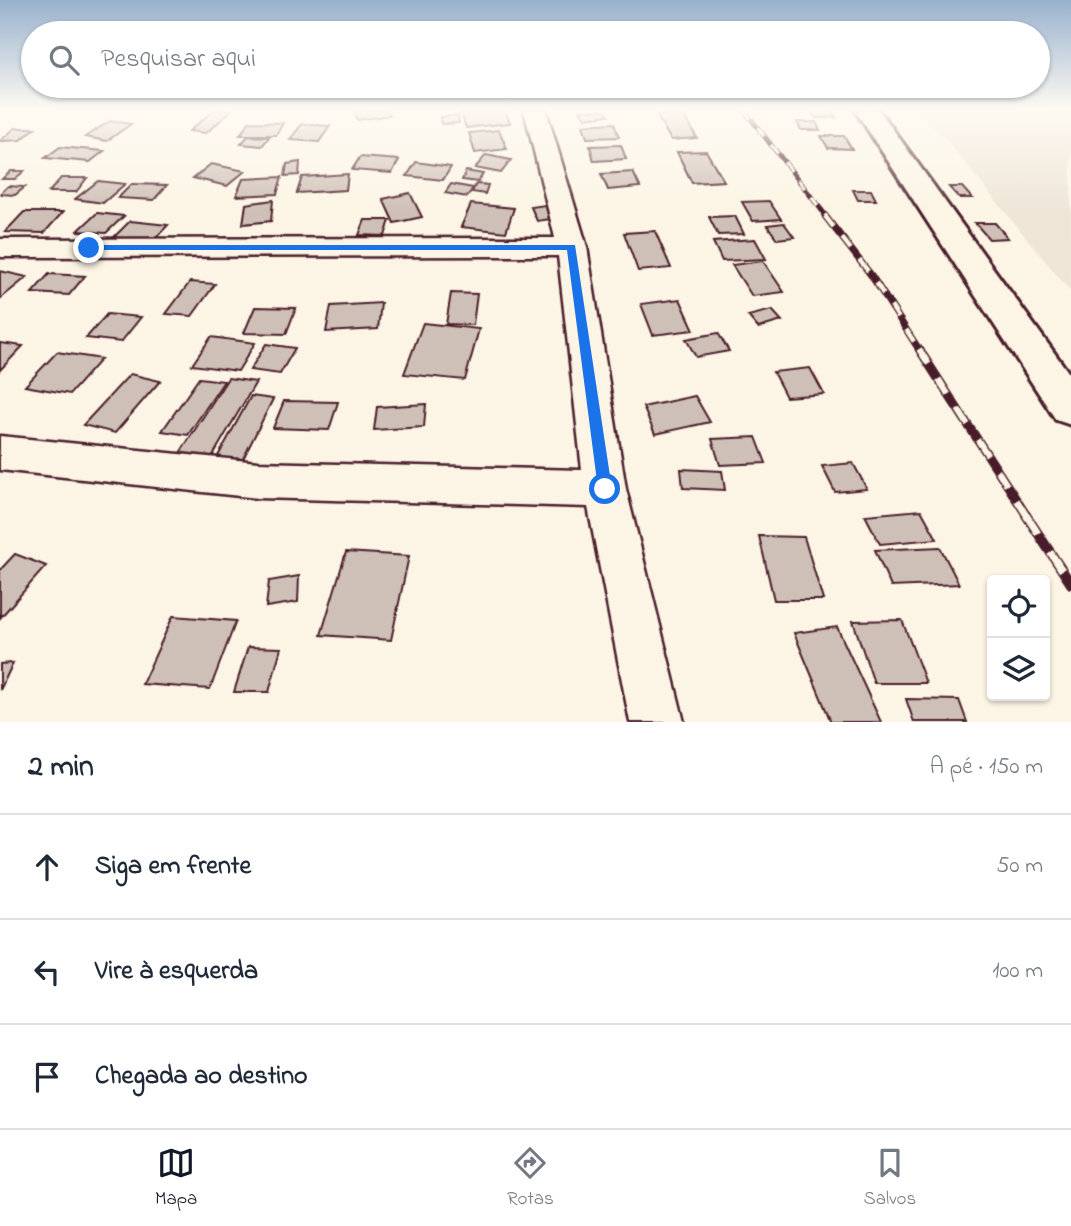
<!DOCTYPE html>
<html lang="pt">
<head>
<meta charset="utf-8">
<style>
  body { margin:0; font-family:"Indie Flower",sans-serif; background:#f2f2f3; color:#1f2937 }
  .controls { position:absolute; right:21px; bottom:21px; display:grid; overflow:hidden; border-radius:7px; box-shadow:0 2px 5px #0004 }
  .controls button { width:63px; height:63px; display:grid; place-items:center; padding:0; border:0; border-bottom:2px solid #e0e1e3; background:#fff; color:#1f2937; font:35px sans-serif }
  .stop { position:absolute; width:21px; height:21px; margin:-16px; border:5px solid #1a73e8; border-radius:50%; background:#fff }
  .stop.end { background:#1a73e8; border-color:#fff; box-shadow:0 2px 7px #0008 }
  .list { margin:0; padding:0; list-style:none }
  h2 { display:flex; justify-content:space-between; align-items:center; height:91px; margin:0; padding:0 28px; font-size:30px }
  h2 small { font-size:23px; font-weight:400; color:#747a83 }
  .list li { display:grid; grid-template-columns:46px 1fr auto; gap:21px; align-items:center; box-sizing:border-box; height:105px; padding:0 28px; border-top:2px solid #e0e1e3 }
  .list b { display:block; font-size:26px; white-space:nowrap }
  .list em { font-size:23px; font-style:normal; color:#747a83 }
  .icon { flex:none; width:38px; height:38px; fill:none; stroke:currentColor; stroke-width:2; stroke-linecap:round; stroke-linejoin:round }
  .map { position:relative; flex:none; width:1071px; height:722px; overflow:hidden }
  .search { position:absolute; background:#fff; box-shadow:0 2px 5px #0004; left:21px; right:21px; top:21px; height:77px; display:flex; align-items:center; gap:18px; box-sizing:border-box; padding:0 24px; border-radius:38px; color:#747a83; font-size:26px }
  .sheet { height:406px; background:#fff }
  nav { display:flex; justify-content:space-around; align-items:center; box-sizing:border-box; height:98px; border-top:2px solid #e0e1e3; background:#fff; font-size:19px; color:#747a83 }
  nav a { display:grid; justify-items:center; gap:4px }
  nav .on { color:#111827 }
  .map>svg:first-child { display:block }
  .built { fill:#eee5d7 }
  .building { fill:#cfc0b7; stroke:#4a1f2b; stroke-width:2 }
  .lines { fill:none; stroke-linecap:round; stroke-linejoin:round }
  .street-casing { stroke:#4a1f2b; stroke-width:5 }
  .secondary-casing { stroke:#4a1f2b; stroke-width:6 }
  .street { fill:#fcf5e5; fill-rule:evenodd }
  .secondary { fill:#fcf5e5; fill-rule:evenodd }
  .rail-far3-casing { stroke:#4a1f2b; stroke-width:5 }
  .rail-far2-casing { stroke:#4a1f2b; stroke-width:7 }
  .rail-far1-casing { stroke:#4a1f2b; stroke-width:9 }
  .rail-casing { stroke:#4a1f2b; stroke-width:10 }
  .rail-far3 { stroke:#fcf5e5; stroke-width:3.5; stroke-dasharray:11; stroke-linecap:butt }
  .rail-far2 { stroke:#fcf5e5; stroke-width:4.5; stroke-dasharray:14; stroke-linecap:butt }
  .rail-far1 { stroke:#fcf5e5; stroke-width:6; stroke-dasharray:18; stroke-linecap:butt }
  .rail { stroke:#fcf5e5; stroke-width:7; stroke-dasharray:22; stroke-linecap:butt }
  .route { fill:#1a73e8 }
</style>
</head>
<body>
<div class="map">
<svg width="1071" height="722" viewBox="0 0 1071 722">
  <rect width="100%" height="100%" fill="#fcf5e5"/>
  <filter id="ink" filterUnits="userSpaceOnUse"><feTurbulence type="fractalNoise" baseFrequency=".0143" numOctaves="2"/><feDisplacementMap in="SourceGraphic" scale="14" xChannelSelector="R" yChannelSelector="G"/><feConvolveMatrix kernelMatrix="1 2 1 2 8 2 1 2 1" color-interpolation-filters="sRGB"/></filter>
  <g filter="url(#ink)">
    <!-- built -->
    <path class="built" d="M916 110H1071V292L941 134Z"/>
    <!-- building -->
    <g class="building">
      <path d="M214 110H232L206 133 189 131Z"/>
      <path d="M354 110H387L390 115 357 120Z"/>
      <path d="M505 110 510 123 466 128 461 113Z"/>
      <path d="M580 110H605L609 115 585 118Z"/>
      <path d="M810 110H831L836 117 816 118Z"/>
      <path d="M683 114 697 138 671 140 657 116Z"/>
      <path d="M458 115 459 123 441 124 440 117Z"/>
      <path d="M110 121 131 124 107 141 85 137Z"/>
      <path d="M249 122 283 123 276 135H240Z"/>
      <path d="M797 122H816L820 130H801Z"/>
      <path d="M614 123 619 137 587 138 583 125Z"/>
      <path d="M302 124 330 126 319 142 290 140Z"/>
      <path d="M15 128H35L21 140 0 141Z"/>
      <path d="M499 130 507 149 475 153 469 133Z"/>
      <path d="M248 136 269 137 262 146 241 144Z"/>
      <path d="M821 136H844L852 149 828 148Z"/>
      <path d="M621 145 626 159 594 161 590 146Z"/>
      <path d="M60 147 104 151 90 162 45 158Z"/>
      <path d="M706 151 724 181 692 183 677 152Z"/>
      <path d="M486 155 511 160 501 173 475 168Z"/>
      <path d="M360 157 399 160 392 173 352 170Z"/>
      <path d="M300 162 299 175 285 176 287 164Z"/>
      <path d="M416 162 451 167 443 180 407 176Z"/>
      <path d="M211 164 245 171 227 186 193 178Z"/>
      <path d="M11 171H24L15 179H2Z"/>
      <path d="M466 171 483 174 478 182 462 180Z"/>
      <path d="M633 172 640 187 608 190 601 174Z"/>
      <path d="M348 174 346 190 297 193 302 177Z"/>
      <path d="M282 177 277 194 236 196 243 179Z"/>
      <path d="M61 178H87L76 192H49Z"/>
      <path d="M98 181 125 184 103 203 75 199Z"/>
      <path d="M132 184 167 185 154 200 118 198Z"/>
      <path d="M451 184 473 188 467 197 445 193Z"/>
      <path d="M476 184 488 185 485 194 472 192Z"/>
      <path d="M8 186 25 187 15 195 0 194Z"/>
      <path d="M949 187H962L972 198H959Z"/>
      <path d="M853 190H871L876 200H858Z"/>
      <path d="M410 193 422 217 394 223 383 199Z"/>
      <path d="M273 200 271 221 243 224 246 204Z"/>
      <path d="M769 201 781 219 753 221 742 202Z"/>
      <path d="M471 204 514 208 506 232 461 227Z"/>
      <path d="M545 205 551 219 537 221 531 207Z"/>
      <path d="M24 212H63L44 233 5 232Z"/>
      <path d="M97 213 124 216 106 233 78 231Z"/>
      <path d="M735 216 744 234 718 235 709 217Z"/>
      <path d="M365 220H390L385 236 359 235Z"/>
      <path d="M130 221 168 225 152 242 113 238Z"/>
      <path d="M784 223 794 237 777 239 767 225Z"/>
      <path d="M975 223H995L1008 238 989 239Z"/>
      <path d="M655 231 671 268 638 271 624 233Z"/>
      <path d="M755 239 766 259 722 261 713 242Z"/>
      <path d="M763 261 784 292 752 296 732 265Z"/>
      <path d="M0 271 27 277 0 299Z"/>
      <path d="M49 274 85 276 69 295 32 293Z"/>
      <path d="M190 282 215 284 192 316 166 314Z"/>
      <path d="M451 293 477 294 473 325 446 324Z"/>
      <path d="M680 299 694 330 653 335 641 304Z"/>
      <path d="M381 303 378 329 326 332 331 306Z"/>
      <path d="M255 307 296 308 286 334 244 333Z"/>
      <path d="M772 310 782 321 758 328 748 316Z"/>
      <path d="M107 314 141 317 121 342 86 338Z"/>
      <path d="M423 323 479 329 465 380 404 374Z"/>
      <path d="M718 333 729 351 696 357 686 339Z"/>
      <path d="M211 337 255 343 238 371 192 365Z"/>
      <path d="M0 343 23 346 0 370Z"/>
      <path d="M266 344 295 348 280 374 250 370Z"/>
      <path d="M57 352 101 359 70 394 25 386Z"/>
      <path d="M810 368 824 394 786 397 773 372Z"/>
      <path d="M130 374 160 381 115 433 83 425Z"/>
      <path d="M199 378 224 381 188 435 162 431Z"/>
      <path d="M228 378 256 382 212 457 180 453Z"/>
      <path d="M251 396 273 399 242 461 217 458Z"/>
      <path d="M695 396 710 422 655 434 643 407Z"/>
      <path d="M284 401 338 402 329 430 273 428Z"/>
      <path d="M426 404 424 427 374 430 377 407Z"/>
      <path d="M756 437 766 463 720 465 712 439Z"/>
      <path d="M853 463 867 489 835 492 822 466Z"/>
      <path d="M681 469 722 471 725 490 683 488Z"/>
      <path d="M921 510 937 539 880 544 865 515Z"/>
      <path d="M759 536 804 537 823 600H774Z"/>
      <path d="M940 547 959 584 891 587 875 550Z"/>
      <path d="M346 552 409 556 391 640 321 635Z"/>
      <path d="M15 554 46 566 0 618V570Z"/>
      <path d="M299 576 298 602 266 607 269 581Z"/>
      <path d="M173 616 236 621 210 689 142 684Z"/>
      <path d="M902 620 926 683H874L853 621Z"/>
      <path d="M837 627 881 722H831L794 633Z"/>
      <path d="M248 647 281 648 269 692H234Z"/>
      <path d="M13 663 0 690V664Z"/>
      <path d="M906 699 959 700 967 722H914Z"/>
    </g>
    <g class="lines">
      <defs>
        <path id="street" d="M524 110H546L587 247 626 489 684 722H630L588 507 258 498 0 470V436L258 462 582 470 558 256 0 257V239L555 238Z"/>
        <path id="secondary" d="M855 110H879L1071 376V425L1056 420Z"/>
      </defs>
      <!-- street casing -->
      <use href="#street" class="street-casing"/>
      <!-- secondary casing -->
      <use href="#secondary" class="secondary-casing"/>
      <!-- street -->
      <use href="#street" class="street"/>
      <!-- secondary -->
      <use href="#secondary" class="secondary"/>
      <defs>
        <path id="rail-far3" d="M744 110 827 217"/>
        <path id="rail-far2" d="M825 216 871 275 920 351"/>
        <path id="rail-far1" d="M919 349 1027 516"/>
        <path id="rail" d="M1026 515 1071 584"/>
      </defs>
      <!-- rail-far3 casing -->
      <use href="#rail-far3" class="rail-far3-casing"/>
      <!-- rail-far2 casing -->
      <use href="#rail-far2" class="rail-far2-casing"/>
      <!-- rail-far1 casing -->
      <use href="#rail-far1" class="rail-far1-casing"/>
      <!-- rail casing -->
      <use href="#rail" class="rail-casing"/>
      <!-- rail-far3 -->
      <use href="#rail-far3" class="rail-far3"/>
      <!-- rail-far2 -->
      <use href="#rail-far2" class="rail-far2"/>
      <!-- rail-far1 -->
      <use href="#rail-far1" class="rail-far1"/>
      <!-- rail -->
      <use href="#rail" class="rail"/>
    </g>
  </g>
  <!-- sky -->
  <linearGradient id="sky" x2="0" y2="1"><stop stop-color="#98b1cd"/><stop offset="0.52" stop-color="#fefaf3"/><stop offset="1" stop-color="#fefaf3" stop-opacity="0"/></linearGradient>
  <rect width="1071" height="211" fill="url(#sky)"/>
  <!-- route -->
  <path class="route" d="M89 245H575L612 489 610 493H600L598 489 567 250H86V246Z"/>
</svg>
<div class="controls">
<button><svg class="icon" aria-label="locate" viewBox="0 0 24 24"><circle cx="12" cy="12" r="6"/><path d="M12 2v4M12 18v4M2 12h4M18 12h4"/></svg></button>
<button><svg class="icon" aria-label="layers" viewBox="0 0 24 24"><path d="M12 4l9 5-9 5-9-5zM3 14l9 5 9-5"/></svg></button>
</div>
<div class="stop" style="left:605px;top:489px"></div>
<div class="stop end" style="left:89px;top:248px"></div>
<div class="search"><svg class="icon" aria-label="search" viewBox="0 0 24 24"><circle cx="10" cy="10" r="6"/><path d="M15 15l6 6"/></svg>Pesquisar aqui</div>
</div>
<section class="sheet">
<h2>2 min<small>A pé · 150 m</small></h2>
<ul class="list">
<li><svg class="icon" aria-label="ahead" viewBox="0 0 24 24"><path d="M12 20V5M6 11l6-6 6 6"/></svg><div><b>Siga em frente</b></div><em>50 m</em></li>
<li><svg class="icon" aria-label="left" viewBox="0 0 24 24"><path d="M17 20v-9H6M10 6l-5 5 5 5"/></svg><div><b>Vire à esquerda</b></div><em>100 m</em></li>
<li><svg class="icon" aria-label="arrive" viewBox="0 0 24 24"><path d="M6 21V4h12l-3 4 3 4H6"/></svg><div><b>Chegada ao destino</b></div></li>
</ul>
</section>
<nav>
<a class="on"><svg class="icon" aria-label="map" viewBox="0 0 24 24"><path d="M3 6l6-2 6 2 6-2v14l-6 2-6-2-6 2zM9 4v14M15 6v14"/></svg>Mapa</a>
<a><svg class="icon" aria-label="directions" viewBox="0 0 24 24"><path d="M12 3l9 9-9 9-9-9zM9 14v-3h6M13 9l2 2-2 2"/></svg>Rotas</a>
<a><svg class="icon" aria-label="saved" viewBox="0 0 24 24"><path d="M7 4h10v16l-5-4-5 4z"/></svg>Salvos</a>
</nav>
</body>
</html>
